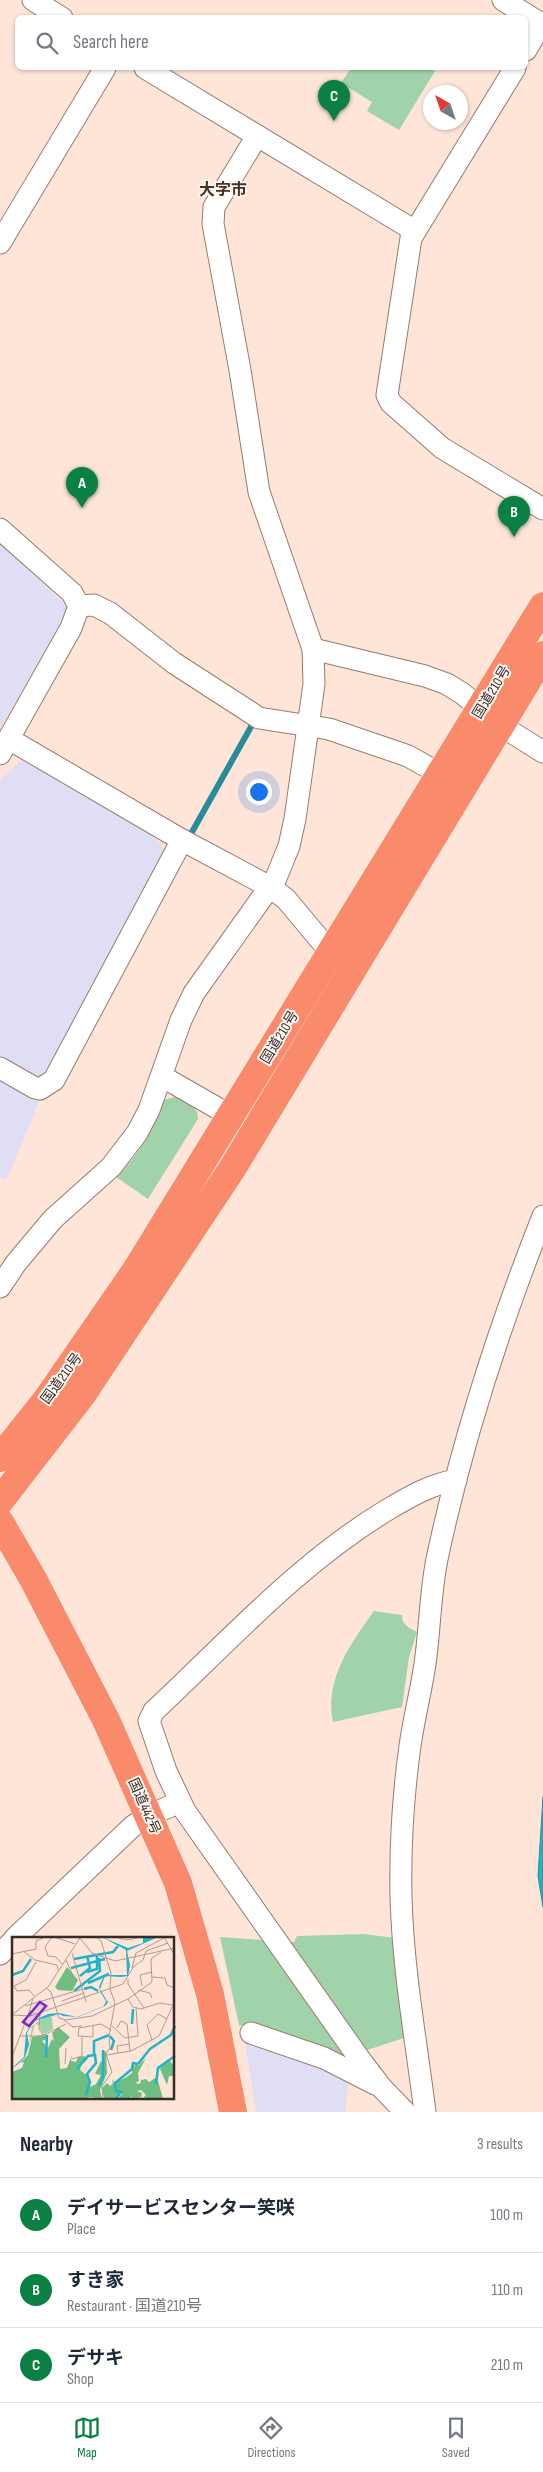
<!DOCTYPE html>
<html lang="en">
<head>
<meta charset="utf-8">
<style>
  body { margin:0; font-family:"Sofia Sans Condensed","Noto Sans JP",sans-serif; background:#f2f2f3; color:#1f2937 }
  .compass { position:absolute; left:423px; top:85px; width:45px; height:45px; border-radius:50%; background:#fff; box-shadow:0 1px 4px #0004; rotate:320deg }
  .you { position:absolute; left:258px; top:791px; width:18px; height:18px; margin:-12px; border:4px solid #fff; border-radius:50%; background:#1a73e8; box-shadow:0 0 0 8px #1a73e833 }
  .badge { display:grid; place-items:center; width:32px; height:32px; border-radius:50%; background:#0b8043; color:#fff; font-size:16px; font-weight:700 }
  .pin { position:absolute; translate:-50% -41px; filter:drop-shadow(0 1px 2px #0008) }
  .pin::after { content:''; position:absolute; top:26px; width:18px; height:15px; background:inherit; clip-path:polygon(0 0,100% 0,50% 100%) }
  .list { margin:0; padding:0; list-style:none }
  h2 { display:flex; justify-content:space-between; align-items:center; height:65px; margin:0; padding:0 20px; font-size:21px }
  h2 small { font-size:16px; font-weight:400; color:#747a83 }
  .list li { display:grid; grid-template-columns:32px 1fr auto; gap:15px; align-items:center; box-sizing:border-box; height:75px; padding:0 20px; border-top:1px solid #e0e1e3 }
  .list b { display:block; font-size:19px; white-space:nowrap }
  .list p { margin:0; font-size:16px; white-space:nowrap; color:#747a83 }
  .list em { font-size:16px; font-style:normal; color:#747a83 }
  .icon { flex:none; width:28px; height:28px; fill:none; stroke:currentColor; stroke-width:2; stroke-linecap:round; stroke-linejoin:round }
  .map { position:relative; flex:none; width:543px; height:2112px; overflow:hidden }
  .search { position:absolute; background:#fff; box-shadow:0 1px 4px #0004; left:15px; right:15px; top:15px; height:55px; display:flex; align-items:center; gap:12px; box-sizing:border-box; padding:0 18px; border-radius:8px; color:#747a83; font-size:19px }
  .sheet { height:290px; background:#fff }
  nav { display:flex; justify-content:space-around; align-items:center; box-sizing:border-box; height:70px; border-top:1px solid #e0e1e3; background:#fff; font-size:14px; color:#747a83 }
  nav a { display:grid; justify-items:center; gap:2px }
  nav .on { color:#0b8043 }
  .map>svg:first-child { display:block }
  .commercial { fill:#e0def4 }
  .green { fill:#a1d3aa }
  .water { fill:#1eb5cb; stroke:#268c99 }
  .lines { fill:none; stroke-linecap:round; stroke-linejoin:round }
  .stream { stroke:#268c99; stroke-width:6 }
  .minor-casing { stroke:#977b6d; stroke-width:23 }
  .highway-casing { stroke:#fff; stroke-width:29 }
  .minor { stroke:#fff; stroke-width:21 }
  .highway { stroke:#f98b6c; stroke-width:28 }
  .labels { text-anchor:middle; stroke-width:4; stroke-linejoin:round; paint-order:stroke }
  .street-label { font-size:14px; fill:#372b25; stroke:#fdf7f3 }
  .quarter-label { font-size:16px; font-weight:bold; fill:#493124; stroke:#fdf7f3 }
  .inset-river { fill:none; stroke:#1eb5cb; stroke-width:2.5 }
  .inset-road { fill:none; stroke:#ae9b90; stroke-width:1 }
  .view { fill:#7b2cbf; fill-opacity:0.15; stroke:#7b2cbf; stroke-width:2.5 }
  .inset-edge { fill:none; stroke:#372b25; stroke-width:2.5 }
</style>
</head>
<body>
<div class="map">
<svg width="543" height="2112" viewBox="0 0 543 2112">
  <rect width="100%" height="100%" fill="#fee5d8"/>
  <!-- commercial -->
  <g class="commercial">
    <path d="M0 543 70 609 0 728Z"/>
    <path d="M23 759 144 829 153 836 164 850 162 858 47 1076 34 1115 6 1181 0 1177V780Z"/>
    <path d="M245 2043 263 2044 349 2077 345 2112H256Z"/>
  </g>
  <!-- green -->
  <g class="green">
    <path d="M351 68H429L435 71 399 130 367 111 372 102 341 83Z"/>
    <path d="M174 1097C185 1099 199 1106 198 1119L148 1199 116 1177C138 1157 154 1128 164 1100Z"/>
    <path d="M374 1611 402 1615C402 1625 409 1628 417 1632L409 1657 402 1707 333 1722C324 1680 351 1643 374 1611Z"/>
    <path d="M364 1934 395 1938 404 2038 343 2058 239 2025 220 1937 294 1942 297 1936Z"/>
  </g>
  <!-- water -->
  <path class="water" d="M543 1797V1907L538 1876Z"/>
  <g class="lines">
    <!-- stream -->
    <path class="stream" d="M192 832 252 725H258"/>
    <defs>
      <g id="minor">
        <path d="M33 0 62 18"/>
        <path d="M503 0 543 25"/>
        <path d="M526 50 541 24"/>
        <path d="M145 68 415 231"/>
        <path d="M515 68 411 238 387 395 391 403 442 448 543 509"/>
        <path d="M0 243 105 68"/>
        <path d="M0 529 72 593 79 606 71 628 0 754"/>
        <path d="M79 606 94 605 110 613 174 663 259 718 329 729 408 756 440 774"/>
        <path d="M313 649 425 676 447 684 463 694 500 725 543 752"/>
        <path d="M9 739 182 840 270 887 286 899 331 953"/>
        <path d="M0 1068 35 1088 40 1089 54 1080 182 840"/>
        <path d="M163 1077 231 1116"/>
        <path d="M0 1287 16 1263 53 1219 111 1167 137 1133 149 1110 181 1020 194 993 276 878 289 846 295 819 314 684 313 649 259 492 240 370 213 224 214 207 257 136"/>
        <path d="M15 1938 133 1826 150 1815 180 1802"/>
        <path d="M0 1954 14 1940"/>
        <path d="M251 2033 324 2058 375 2084"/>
        <path d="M405 2112 381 2087 359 2058 185 1811 166 1771 149 1721 154 1711C229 1641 298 1564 387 1510 409 1497 431 1484 456 1480"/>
        <path d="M425 2112C416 2040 403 1970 401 1897 400 1847 403 1796 410 1746 414 1718 421 1691 425 1664 430 1629 430 1594 437 1559 462 1441 499 1327 543 1216"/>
      </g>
      <g id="highway">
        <path d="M0 1458 47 1399 136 1270 543 606"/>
        <path d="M0 1501 82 1395 232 1169 543 655"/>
        <path d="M0 1522 33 1579 106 1720 178 1883 210 1994 233 2112"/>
      </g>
    </defs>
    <!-- minor casing -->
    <use href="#minor" class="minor-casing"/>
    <!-- highway casing -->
    <use href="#highway" class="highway-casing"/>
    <!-- minor -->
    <use href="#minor" class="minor"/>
    <!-- highway -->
    <use href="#highway" class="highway"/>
  </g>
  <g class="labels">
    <!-- street labels -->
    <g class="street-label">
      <text transform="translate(491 692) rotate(-59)" y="5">国道210号</text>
      <text transform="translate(279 1037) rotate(-59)" y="5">国道210号</text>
      <text transform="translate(61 1378) rotate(-54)" y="5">国道210号</text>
      <text transform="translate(145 1806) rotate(66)" y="5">国道442号</text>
    </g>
    <!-- quarter labels -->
    <g class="quarter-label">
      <text x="223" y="195">大字市</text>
    </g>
  </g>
  <!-- overview -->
  <g transform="translate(12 1937)">
    <rect width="162" height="162" fill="#fee5d8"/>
    <path d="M45 79 40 80 41 92 32 97 27 91 29 89 23 87 17 109 20 89 31 81Z" fill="#a1d3aa"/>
    <path d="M55 30 66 43 60 54 46 53 43 50ZM46 90 58 100 47 112 48 132 55 131 60 118 59 124 64 125 66 120 73 119V123L78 119 72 126 70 125 68 133 77 140 78 150 84 147 89 138 83 137 89 124 92 127 91 117 94 113 95 136 88 153 90 162 77 160 76 162H0V135L10 131 12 125 8 126 16 118 20 100 34 97 35 102 30 104 36 111 40 102 42 104 40 96ZM134 121 126 136 127 144 123 146 128 147 129 143 134 142 137 145 145 140 151 162H130L134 158 129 153 125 154 130 156 129 162 128 159 127 162H120V159L118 162H106L110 157 109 154 106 162H92L90 151 95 146 98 149 101 146 100 142 102 145 113 141 120 136 121 127 122 131 123 127 127 128ZM156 122 162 129V139H157L155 148 148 132Z" fill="#6ebe81"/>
    <path d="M90 0 116 11 131 6V0H146L115 14 118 28 117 34 116 39 109 40 93 39 88 52 95 64 99 67 101 70 96 64 95 67 93 69 66 80 51 79 47 77 22 84 15 96 17 108 13 120 5 128 0 131 12 120 14 96 21 84 36 77 47 76 65 80 92 69 94 64 89 56 87 50 92 39 93 38H115L114 13Z" fill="#1eb5cb"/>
    <path class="inset-river" d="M62 22 101 15 106 9M59 31 93 22M75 35 85 32V19M0 38 11 34 19 22M68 39 78 31 75 19M76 46 97 37M72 52 79 50 86 54M62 54 88 34 87 21M120 87 121 72M98 99 102 104 99 113M82 117V104L97 98M34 120 35 98M126 127 138 112 159 98 163 89M65 132 76 119 83 118 84 126 75 137 78 145 74 158M144 147 146 131 163 119M87 149 91 140V113M104 162 109 155 104 154 103 146 120 132 121 126 126 127"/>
    <path class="inset-road" d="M40 0 33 10 36 19 44 20 50 27M42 0 63 7M67 0 80 16 103 24 163 11M84 0 89 4 99 36 98 52 103 66 97 99 98 111 94 117 100 135 90 149 91 162M103 0 115 3 128 0M152 0 163 19M11 14 23 23 45 28 46 33M60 16 74 65M0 17 24 12V4L33 0M54 23 61 39 58 47M120 31 124 16 152 1M140 40 153 41 155 48 163 51M116 42V47L132 71M130 49 128 38 140 35M34 51 39 55 47 81 54 83 80 79 116 62 121 70 129 72 148 66 160 68M126 53 138 56 140 61M22 59 17 53 5 54 2 49 14 43 24 25M116 62 140 45 139 22 149 15M50 64 72 56M13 69 71 52M28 77 27 92 31 98M0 78 18 79 111 47 122 29 131 23 134 14 156 6M0 78 20 62M16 79 21 61 36 50 68 1M52 83 61 90 70 89M81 89V100L66 99 67 91 89 87 99 93M100 89 113 101 126 99 124 70M105 91 109 84 115 87 118 114M8 99H30L54 87M140 103 135 88 146 77 155 82M106 116 105 109 117 107M94 118 119 114 147 99 163 64M0 120 16 78M60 122 70 119V100M53 127 54 111"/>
    <path class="view" d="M28 65 34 69 17 89 11 85Z"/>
    <rect width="162" height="162" class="inset-edge"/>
  </g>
</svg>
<svg class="compass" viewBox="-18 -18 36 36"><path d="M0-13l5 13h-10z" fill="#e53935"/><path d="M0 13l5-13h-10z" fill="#747a83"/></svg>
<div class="you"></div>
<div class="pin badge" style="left:82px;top:508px">A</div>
<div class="pin badge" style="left:514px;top:537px">B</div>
<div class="pin badge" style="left:334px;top:121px">C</div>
<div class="search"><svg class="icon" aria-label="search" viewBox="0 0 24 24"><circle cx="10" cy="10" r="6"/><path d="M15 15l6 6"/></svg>Search here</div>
</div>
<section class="sheet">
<h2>Nearby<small>3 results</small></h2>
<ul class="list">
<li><span class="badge">A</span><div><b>デイサービスセンター笑咲</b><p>Place</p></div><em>100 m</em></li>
<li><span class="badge">B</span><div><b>すき家</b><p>Restaurant · 国道210号</p></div><em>110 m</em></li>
<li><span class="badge">C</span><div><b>デサキ</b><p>Shop</p></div><em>210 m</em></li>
</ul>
</section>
<nav>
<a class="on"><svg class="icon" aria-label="map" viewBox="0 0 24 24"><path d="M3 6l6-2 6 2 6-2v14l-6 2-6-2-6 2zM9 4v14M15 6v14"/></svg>Map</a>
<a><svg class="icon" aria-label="directions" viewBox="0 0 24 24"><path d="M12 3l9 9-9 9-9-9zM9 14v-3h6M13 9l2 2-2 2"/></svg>Directions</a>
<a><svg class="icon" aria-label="saved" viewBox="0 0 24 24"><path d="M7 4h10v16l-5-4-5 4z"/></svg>Saved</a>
</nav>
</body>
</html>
